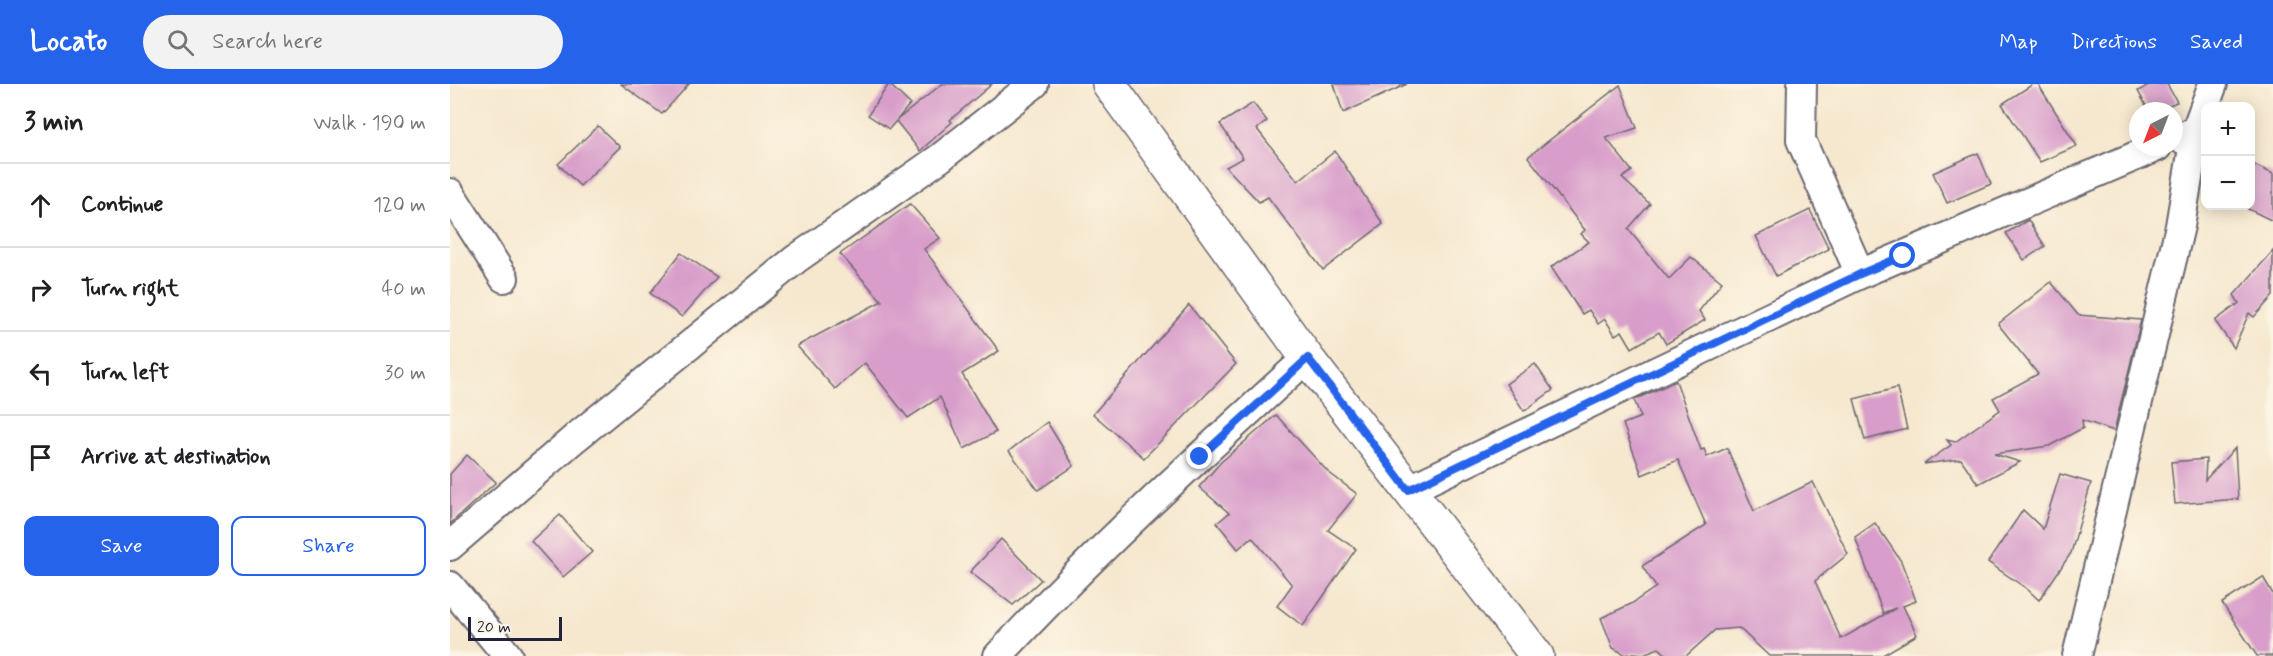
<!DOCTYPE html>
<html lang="en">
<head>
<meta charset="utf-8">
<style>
  body { margin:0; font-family:Mynerve,sans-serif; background:#f2f2f2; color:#202124 }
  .controls { position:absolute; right:18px; top:18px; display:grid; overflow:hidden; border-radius:12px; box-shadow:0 3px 15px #0003 }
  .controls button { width:54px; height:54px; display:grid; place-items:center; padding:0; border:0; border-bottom:2px solid #e0e0e0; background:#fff; color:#202124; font:30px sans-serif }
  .compass { position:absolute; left:1679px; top:18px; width:54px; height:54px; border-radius:50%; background:#fff; box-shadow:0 3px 15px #0003; rotate:222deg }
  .scale { position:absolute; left:18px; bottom:15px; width:94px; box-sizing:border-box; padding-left:6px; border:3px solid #22223b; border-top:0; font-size:16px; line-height:21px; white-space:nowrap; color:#22223b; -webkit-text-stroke:4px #fcf5e5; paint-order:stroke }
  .stop { position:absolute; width:18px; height:18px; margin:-14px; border:4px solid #2563eb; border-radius:50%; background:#fff }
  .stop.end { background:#2563eb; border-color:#fff; box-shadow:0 2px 6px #0008 }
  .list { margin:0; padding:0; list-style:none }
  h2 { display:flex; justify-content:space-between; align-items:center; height:78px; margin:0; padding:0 24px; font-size:26px }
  h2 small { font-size:20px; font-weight:400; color:#757577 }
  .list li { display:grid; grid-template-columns:39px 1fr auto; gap:18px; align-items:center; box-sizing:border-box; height:84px; padding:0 24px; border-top:2px solid #e0e0e0 }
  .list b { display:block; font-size:22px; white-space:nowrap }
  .list em { font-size:20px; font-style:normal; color:#757577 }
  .actions { display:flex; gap:12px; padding:18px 24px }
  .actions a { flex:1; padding:14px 0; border:2px solid #2563eb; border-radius:12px; text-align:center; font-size:21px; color:#2563eb }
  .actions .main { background:#2563eb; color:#fff }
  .icon { flex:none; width:33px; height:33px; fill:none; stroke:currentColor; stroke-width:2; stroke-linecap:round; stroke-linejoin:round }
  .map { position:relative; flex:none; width:1823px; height:572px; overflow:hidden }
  header { display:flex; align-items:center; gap:36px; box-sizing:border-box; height:84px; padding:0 30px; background:#2563eb; color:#fff }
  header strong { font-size:28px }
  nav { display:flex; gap:33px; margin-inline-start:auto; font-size:21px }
  .search { width:420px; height:54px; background:#f2f2f2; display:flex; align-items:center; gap:15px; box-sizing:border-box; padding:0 21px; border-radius:33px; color:#757577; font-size:22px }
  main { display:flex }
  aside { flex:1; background:#fff }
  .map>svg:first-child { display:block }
  .building { fill:#d89dca }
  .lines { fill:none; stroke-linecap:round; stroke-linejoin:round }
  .minor-casing { stroke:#6c676f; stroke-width:32 }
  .tertiary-casing { stroke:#6c676f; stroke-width:36 }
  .minor { stroke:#fff; stroke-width:28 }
  .tertiary { stroke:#fff; stroke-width:33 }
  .route { stroke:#2563eb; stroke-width:8 }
</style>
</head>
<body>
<header>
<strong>Locato</strong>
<div class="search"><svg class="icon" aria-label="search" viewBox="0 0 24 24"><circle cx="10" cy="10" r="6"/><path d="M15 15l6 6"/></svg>Search here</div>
<nav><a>Map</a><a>Directions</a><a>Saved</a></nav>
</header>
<main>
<aside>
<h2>3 min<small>Walk · 190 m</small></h2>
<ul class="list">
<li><svg class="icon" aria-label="ahead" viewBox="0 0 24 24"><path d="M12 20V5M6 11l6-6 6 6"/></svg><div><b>Continue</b></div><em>120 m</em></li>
<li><svg class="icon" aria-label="right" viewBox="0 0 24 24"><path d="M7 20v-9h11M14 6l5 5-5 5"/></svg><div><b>Turn right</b></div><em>40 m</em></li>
<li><svg class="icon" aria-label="left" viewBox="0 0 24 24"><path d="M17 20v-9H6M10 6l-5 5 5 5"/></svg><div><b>Turn left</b></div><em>30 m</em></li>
<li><svg class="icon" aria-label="arrive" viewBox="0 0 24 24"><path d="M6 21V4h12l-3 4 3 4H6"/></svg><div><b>Arrive at destination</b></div></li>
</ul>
<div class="actions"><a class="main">Save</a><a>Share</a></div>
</aside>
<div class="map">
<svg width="1823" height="572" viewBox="0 0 1823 572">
  <rect width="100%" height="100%" fill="#fcf5e5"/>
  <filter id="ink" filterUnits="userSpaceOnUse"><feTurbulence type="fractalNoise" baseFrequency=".0167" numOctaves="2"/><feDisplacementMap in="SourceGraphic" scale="12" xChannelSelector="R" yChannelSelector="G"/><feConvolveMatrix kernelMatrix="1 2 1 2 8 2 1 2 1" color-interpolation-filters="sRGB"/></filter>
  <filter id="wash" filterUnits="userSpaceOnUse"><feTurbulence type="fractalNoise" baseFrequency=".008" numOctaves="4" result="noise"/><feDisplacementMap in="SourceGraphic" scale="24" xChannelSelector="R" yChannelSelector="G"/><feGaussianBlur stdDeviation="1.35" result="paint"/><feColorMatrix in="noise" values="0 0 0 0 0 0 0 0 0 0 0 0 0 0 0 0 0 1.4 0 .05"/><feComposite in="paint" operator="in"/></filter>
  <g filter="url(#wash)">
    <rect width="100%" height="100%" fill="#f6e8cf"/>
    <g id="blocks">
      <!-- building -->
      <g class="building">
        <path d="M171 0H239L212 30Z"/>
        <path d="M439 0 460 20 447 36 492 0H542L500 36 502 38 470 67 446 37 439 45 418 31Z"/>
        <path d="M884 0H957L893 29Z"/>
        <path d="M1583 0H1588L1627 62 1590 78 1552 20Z"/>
        <path d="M1701 0H1717L1727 18 1706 27H1699L1688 7Z"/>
        <path d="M1170 1 1187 44 1156 54 1182 87 1172 94 1200 120 1178 145 1219 195 1241 173 1272 198 1249 227 1255 236 1216 260 1209 248 1182 264 1172 247 1165 251 1155 235 1148 240 1139 226 1132 230 1101 183 1139 158 1131 150 1135 146 1078 73Z"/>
        <path d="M803 19 817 37 807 45 848 97 885 67 933 140 873 186 818 113 809 118 776 83 793 74 770 40Z"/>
        <path d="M148 42 170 63 130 102 108 80Z"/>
        <path d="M1528 69 1541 100 1497 119 1483 89Z"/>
        <path d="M1800 79 1823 90V137L1792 122H1800Z"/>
        <path d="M460 120 490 154 474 165 549 267 512 290 546 348 514 365 490 313 458 334 415 279 385 305 347 262 432 217 390 170Z"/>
        <path d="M1360 126 1379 165 1326 192 1306 152Z"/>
        <path d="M1578 136 1595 162 1574 176 1556 149Z"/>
        <path d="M1823 167V212L1804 233 1799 229 1784 264 1765 237 1789 219 1784 211Z"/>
        <path d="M231 169 267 193 232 233 200 209Z"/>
        <path d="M1601 198 1628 231 1691 236 1664 347 1632 336 1633 344 1599 362 1544 370 1570 378 1528 400 1511 375 1474 380 1501 361 1497 356 1505 358 1550 326 1543 314 1588 290 1548 240Z"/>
        <path d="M739 221 786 280 694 374 643 330Z"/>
        <path d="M1085 280 1103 306 1074 327 1056 300Z"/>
        <path d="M1226 297 1251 366 1254 365 1257 373 1277 364 1304 427 1363 398 1398 470 1365 497 1391 555 1446 524 1433 529 1405 453 1425 439 1451 477 1466 517 1453 522 1467 551 1431 572H1319L1289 544 1265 546 1236 572H1218L1209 564 1193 570 1184 569 1176 571 1163 564 1151 534 1181 520 1206 503 1192 482 1256 441 1228 376 1192 391 1173 340 1191 333 1184 316Z"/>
        <path d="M1447 304 1457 345 1415 356 1404 315Z"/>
        <path d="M826 331 878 388 907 410 878 446 906 465 853 542 827 522 842 501 802 453 788 465 767 439 779 429 749 403 771 378Z"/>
        <path d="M597 338 624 382 588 406 559 367Z"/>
        <path d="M1785 364 1788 415 1725 420 1721 378 1756 375 1755 396Z"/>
        <path d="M17 371 46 398 0 440V390Z"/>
        <path d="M1610 390 1641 399 1621 469 1589 516 1577 505 1538 478 1573 426 1593 445Z"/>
        <path d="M110 431 142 468 113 493 81 457Z"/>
        <path d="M551 455 591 496 563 521 520 488Z"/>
        <path d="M1813 493 1823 510V572H1807L1772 519Z"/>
      </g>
    </g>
  </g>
  <g filter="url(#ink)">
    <use href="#blocks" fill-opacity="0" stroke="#6c676f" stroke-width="1.5"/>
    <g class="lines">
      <defs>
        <g id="minor">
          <path d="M1352 0 1351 56 1410 190"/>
          <path d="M1729 54 1746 46 1763 0"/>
          <path d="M0 109 54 194"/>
          <path d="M958 406 1410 190 1707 63"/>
          <path d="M0 462 125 354 346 175 490 74 584 0"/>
          <path d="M0 502 58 572"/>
          <path d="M548 572C645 467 752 370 857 274"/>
          <path d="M1627 572 1730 142 1746 46"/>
        </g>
        <path id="tertiary" d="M659 0 857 274 1087 572"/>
      </defs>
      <!-- minor casing -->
      <use href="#minor" class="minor-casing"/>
      <!-- tertiary casing -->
      <use href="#tertiary" class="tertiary-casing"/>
      <!-- minor -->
      <use href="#minor" class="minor"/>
      <!-- tertiary -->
      <use href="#tertiary" class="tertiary"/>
    </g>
  </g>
  <g class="lines" filter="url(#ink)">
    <!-- route -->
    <path class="route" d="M750 373 858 274 958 406 1410 190 1453 172"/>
  </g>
</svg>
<div class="controls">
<button>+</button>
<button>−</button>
</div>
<svg class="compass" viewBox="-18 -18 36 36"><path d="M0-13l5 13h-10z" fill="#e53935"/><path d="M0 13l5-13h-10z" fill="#757577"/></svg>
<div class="scale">20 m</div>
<div class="stop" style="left:1453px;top:172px"></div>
<div class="stop end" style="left:750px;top:373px"></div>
</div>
</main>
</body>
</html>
